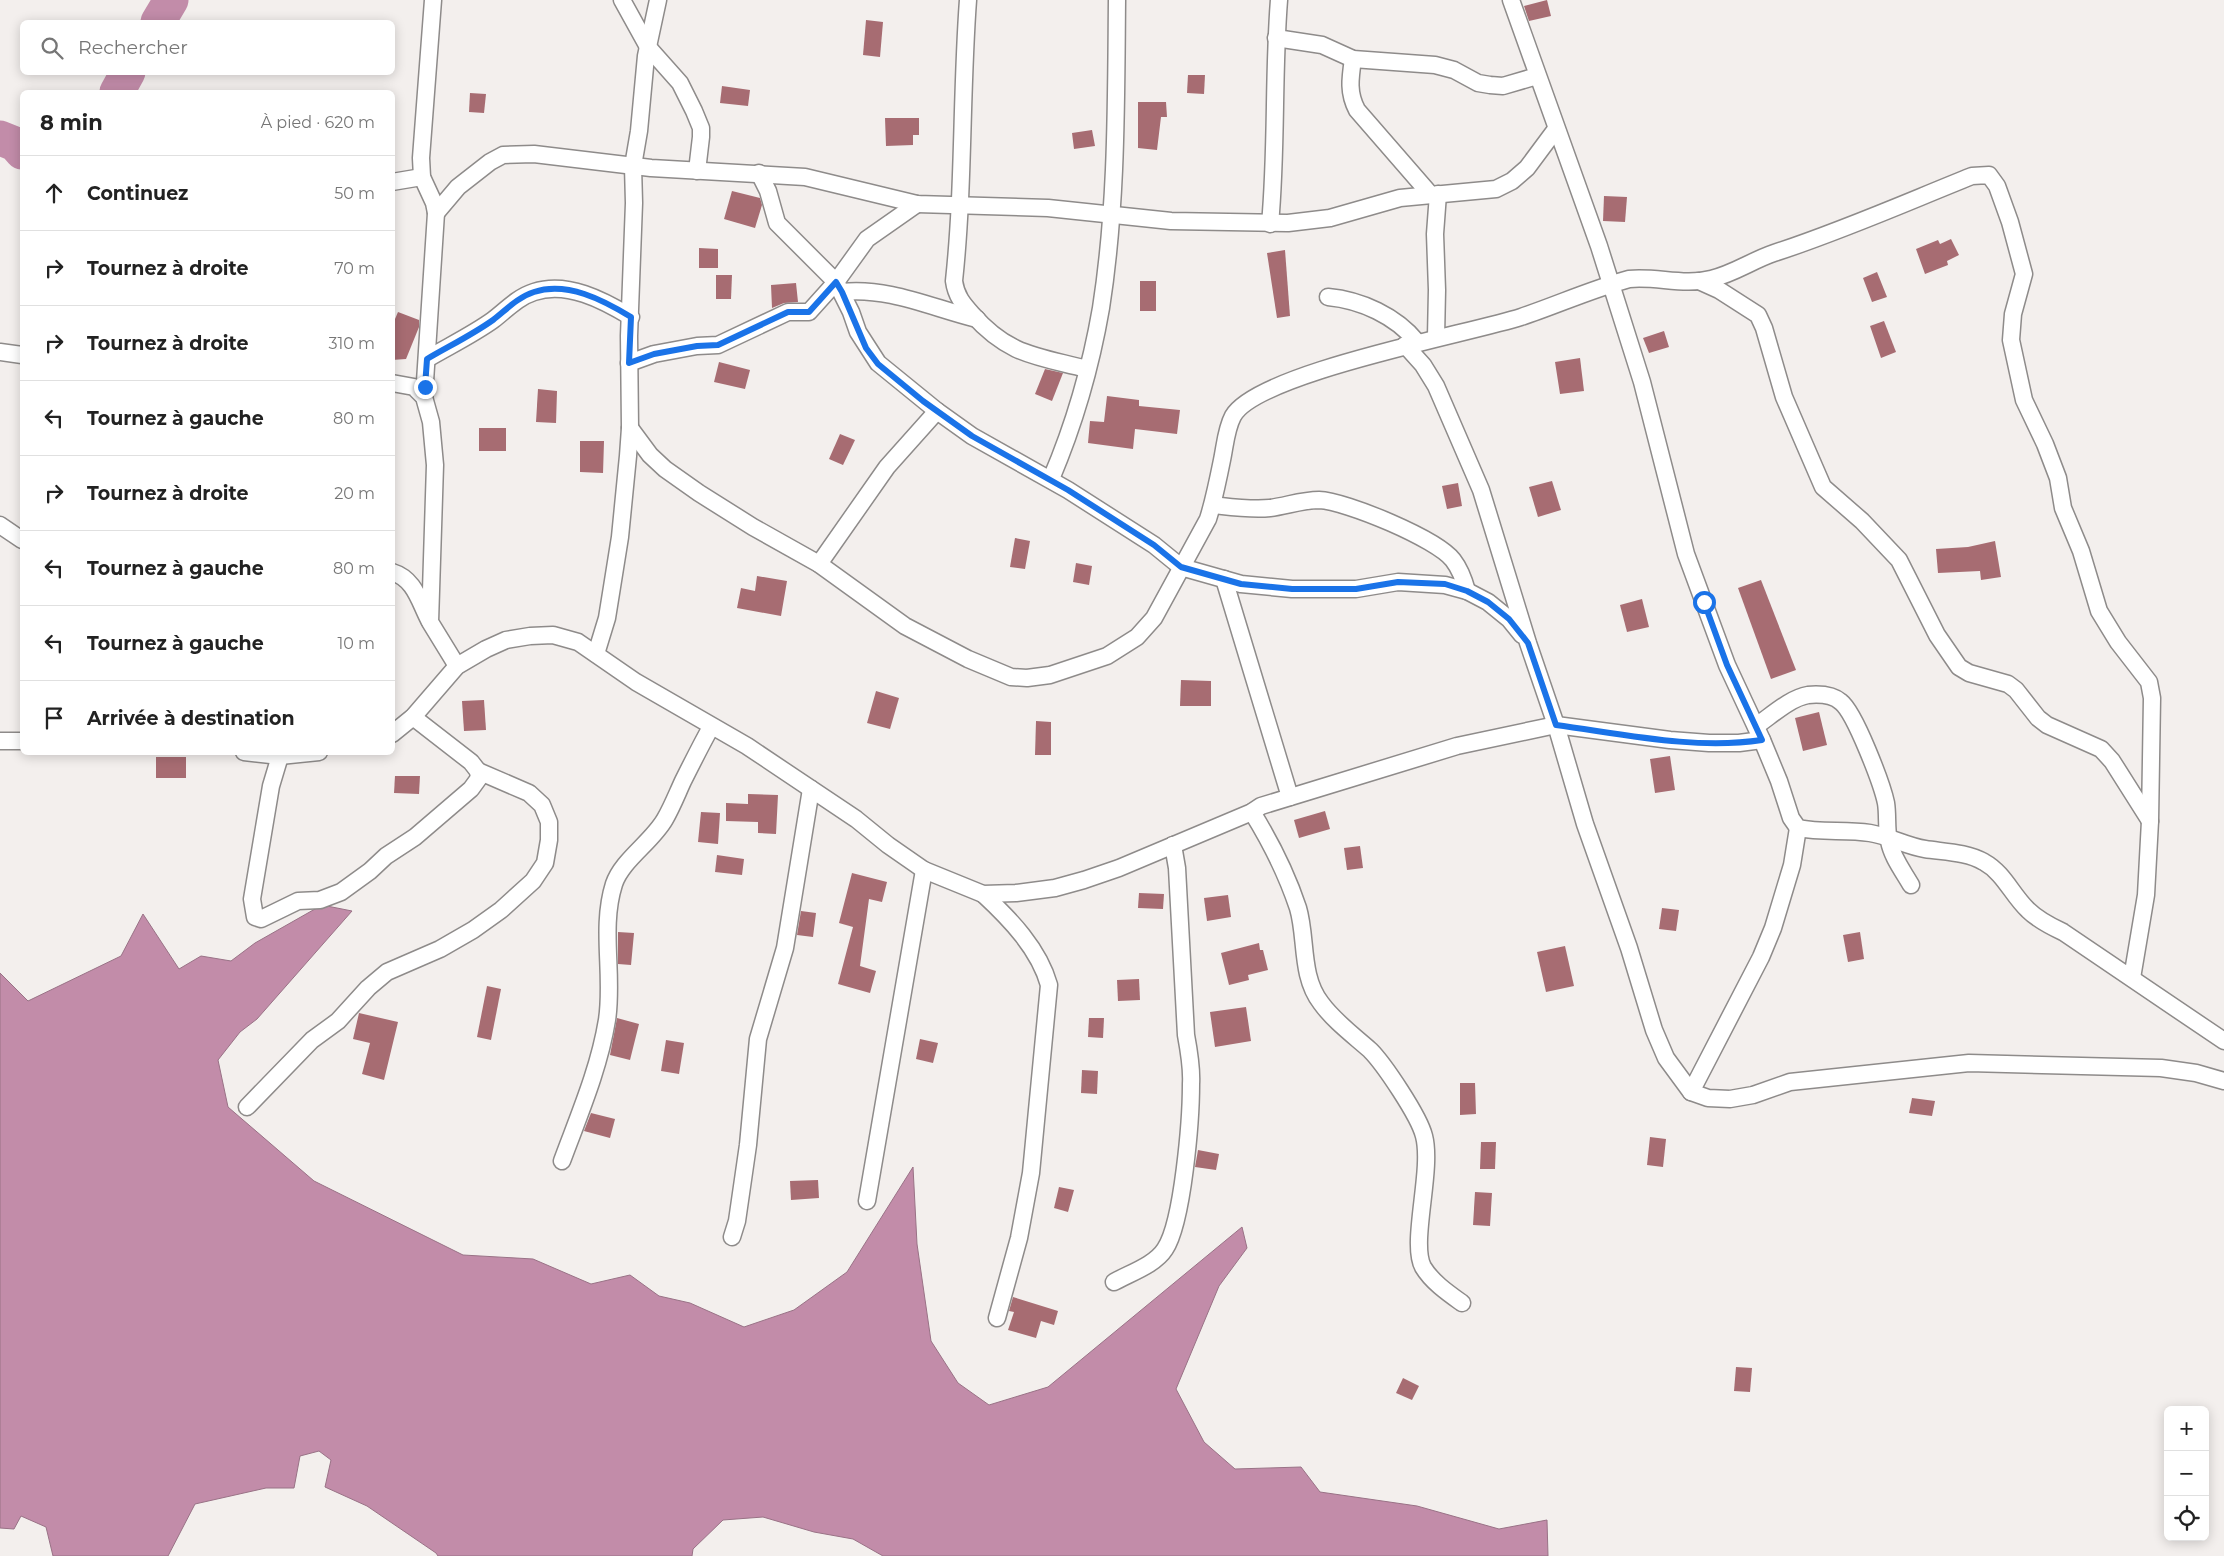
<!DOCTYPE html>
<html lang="fr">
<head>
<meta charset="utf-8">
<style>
  body { margin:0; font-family:Montserrat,sans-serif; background:#f6f6f6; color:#222 }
  .controls { position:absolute; right:15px; bottom:15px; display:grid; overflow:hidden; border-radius:8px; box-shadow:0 2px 12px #0003 }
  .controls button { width:45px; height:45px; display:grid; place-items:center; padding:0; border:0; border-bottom:1px solid #e0e0e0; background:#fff; color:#222; font:25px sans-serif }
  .stop { position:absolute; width:15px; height:15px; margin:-11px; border:4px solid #1a73e8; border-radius:50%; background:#fff }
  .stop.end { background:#1a73e8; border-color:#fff; box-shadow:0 1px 5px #0008 }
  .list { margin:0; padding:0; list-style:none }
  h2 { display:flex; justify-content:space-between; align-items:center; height:65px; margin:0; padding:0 20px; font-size:21px }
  h2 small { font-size:16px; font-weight:400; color:#767676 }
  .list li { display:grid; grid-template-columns:32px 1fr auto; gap:15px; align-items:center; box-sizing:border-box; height:75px; padding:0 20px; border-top:1px solid #e0e0e0 }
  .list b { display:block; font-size:19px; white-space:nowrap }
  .list em { font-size:16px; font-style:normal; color:#767676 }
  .icon { flex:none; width:28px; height:28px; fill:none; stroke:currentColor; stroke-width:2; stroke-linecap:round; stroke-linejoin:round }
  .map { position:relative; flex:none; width:2224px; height:1556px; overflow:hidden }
  .search { position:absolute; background:#fff; box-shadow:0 2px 12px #0003; left:20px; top:20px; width:375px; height:55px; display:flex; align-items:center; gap:12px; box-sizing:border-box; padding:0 18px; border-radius:8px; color:#767676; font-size:19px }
  .panel { position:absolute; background:#fff; box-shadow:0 2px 12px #0003; left:20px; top:90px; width:375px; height:665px; border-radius:8px }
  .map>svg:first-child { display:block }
  .water { fill:#c28ca9; stroke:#997286 }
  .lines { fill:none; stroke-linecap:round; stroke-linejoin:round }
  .river { stroke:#c28ca9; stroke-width:35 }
  .building { fill:#a76c72 }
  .minor-casing { stroke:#8e8b8a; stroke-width:19 }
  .minor { stroke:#fff; stroke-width:16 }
  .route { stroke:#1a73e8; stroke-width:6 }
</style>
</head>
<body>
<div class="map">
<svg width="2224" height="1556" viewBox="0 0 2224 1556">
  <rect width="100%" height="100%" fill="#f3efed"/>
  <!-- water -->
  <path class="water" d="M322 905 352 911 257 1019 240 1032 218 1060 228 1107 314 1181 463 1255 533 1259 591 1284 630 1275 659 1296 690 1303 744 1327 794 1310 847 1272 913 1167 917 1244 931 1341 958 1383 989 1405 1048 1387 1242 1227 1247 1248 1219 1286 1176 1389 1204 1442 1235 1469 1301 1467 1320 1492 1417 1506 1499 1529 1547 1520 1548 1556H883L853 1539 814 1532 763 1517 723 1520 693 1549 692 1556H438L436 1553 367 1506 325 1487 331 1460 319 1451 300 1456 294 1488H266L195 1504 168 1556H53L46 1527 21 1516 14 1529 0 1528V973L28 1001 121 956 143 914 179 969 201 956 231 961 255 943Z"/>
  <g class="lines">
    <!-- river -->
    <g class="river">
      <path d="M158 22 171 0"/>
      <path d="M117 92 128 72"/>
      <path d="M0 138 15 144 22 152"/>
    </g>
  </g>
  <!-- building -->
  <g class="building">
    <path d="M1547 0 1551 16 1529 21 1524 6Z"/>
    <path d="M866 20 883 22 880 57 863 55Z"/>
    <path d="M1188 75H1205L1204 94 1187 93Z"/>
    <path d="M722 86 750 90 748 106 720 103Z"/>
    <path d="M470 93 486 94 484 113 469 112Z"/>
    <path d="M1138 102H1166L1167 117H1161L1157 150 1138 148Z"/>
    <path d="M885 118H919V135H913V145L886 146Z"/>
    <path d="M1092 130 1095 146 1074 149 1072 133Z"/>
    <path d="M732 191 760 198 762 205 755 228 724 219Z"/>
    <path d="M1604 196 1627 197 1625 222 1603 221Z"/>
    <path d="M1951 239 1959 255 1947 261 1948 265 1925 274 1916 249 1938 240 1940 244Z"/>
    <path d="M699 248 718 249V268H699Z"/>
    <path d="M1285 250 1290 316 1277 318 1267 253Z"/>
    <path d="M1877 272 1887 297 1872 302 1863 278Z"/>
    <path d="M716 275H732L731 299H716Z"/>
    <rect x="1140" y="281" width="16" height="30"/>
    <path d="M796 283 798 302 784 303 772 308 771 285Z"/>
    <path d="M398 312 419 320V327L406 359 392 360V326Z"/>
    <path d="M1884 321 1896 352 1881 358 1870 326Z"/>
    <path d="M1664 331 1669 347 1649 353 1643 338Z"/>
    <path d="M1580 358 1584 391 1560 394 1555 362Z"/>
    <path d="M719 362 750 370 745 389 714 382Z"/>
    <path d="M1045 369 1063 373 1052 401 1035 394Z"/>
    <path d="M538 389 557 391 556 423 536 422Z"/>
    <path d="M1107 396 1139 400V406L1180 410 1177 434 1135 429 1133 449 1088 443 1090 421 1104 422Z"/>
    <rect x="479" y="428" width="27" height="23"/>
    <path d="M840 434 855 440 843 465 829 459Z"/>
    <path d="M580 441H604L603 473 580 472Z"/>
    <path d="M1552 481 1561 510 1538 517 1529 487Z"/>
    <path d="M1458 483 1462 506 1447 509 1442 486Z"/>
    <path d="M1015 538 1030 541 1025 569 1010 567Z"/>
    <path d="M1995 541 2001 577 1981 580 1980 571 1938 573 1936 549 1968 547Z"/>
    <path d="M1076 563 1092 566 1089 585 1073 582Z"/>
    <path d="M757 576 787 581 781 616 737 608 741 588 755 591Z"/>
    <path d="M1761 580 1796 670 1771 679 1738 588Z"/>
    <path d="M1642 599 1649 627 1627 632 1620 605Z"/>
    <path d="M1181 680 1211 681V706H1180Z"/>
    <path d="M876 691 899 698 890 729 867 723Z"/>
    <path d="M484 700 486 730 464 731 462 701Z"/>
    <path d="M1819 712 1827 745 1803 751 1795 718Z"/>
    <path d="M1036 721 1051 722V755H1035Z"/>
    <path d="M1670 756 1675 790 1655 793 1650 759Z"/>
    <rect x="156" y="757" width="30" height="21"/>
    <path d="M395 776H420L419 794 394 793Z"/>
    <path d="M748 794 778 795 776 834 758 833V822L726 821V803L748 804Z"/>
    <path d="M1325 811 1330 829 1299 838 1294 820Z"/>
    <path d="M701 812 720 813 718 844 698 842Z"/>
    <path d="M1360 846 1363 868 1347 870 1344 848Z"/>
    <path d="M717 855 744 859 742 875 715 872Z"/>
    <path d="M852 873 887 882 882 902 869 899 860 966 876 971 870 993 838 984 853 927 839 923Z"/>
    <path d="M1139 893 1164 894 1163 909 1138 908Z"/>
    <path d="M1228 895 1231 917 1207 921 1204 898Z"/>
    <path d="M1662 908 1679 910 1676 931 1659 929Z"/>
    <path d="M801 911 816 913 813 937 797 935Z"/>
    <path d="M618 932 634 933 631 965 618 964Z"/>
    <path d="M1860 932 1864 959 1848 962 1843 935Z"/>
    <path d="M1259 943 1260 950H1263L1268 970 1248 975 1249 980 1229 985 1221 953Z"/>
    <path d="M1565 946 1574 986 1546 992 1537 952Z"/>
    <path d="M1139 979 1140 1000 1118 1001 1117 980Z"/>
    <path d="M487 986 501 989 491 1040 477 1037Z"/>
    <path d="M1246 1007 1251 1041 1215 1047 1210 1012Z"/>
    <path d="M359 1013 398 1022 384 1080 362 1074 370 1043 353 1039Z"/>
    <path d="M617 1018 639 1024 630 1060 610 1055Z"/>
    <path d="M1089 1018H1104L1103 1038 1088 1037Z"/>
    <path d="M920 1039 938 1043 933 1063 916 1059Z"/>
    <path d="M666 1040 684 1043 679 1074 661 1071Z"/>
    <path d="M1082 1070 1098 1071 1097 1094 1081 1093Z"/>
    <path d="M1460 1083H1475L1476 1114 1460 1115Z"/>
    <path d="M1912 1098 1935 1101 1932 1116 1909 1113Z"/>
    <path d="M591 1113 615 1119 610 1138 584 1131Z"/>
    <path d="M1650 1137 1666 1139 1663 1167 1647 1165Z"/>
    <path d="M1481 1142H1496L1495 1169H1480Z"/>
    <path d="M1198 1150 1219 1154 1216 1170 1195 1167Z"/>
    <path d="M818 1180 819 1198 791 1200 790 1181Z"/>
    <path d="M1059 1187 1074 1190 1068 1212 1054 1208Z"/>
    <path d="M1475 1192 1492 1193 1490 1226 1473 1225Z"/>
    <path d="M1013 1297 1058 1311 1054 1325 1041 1321 1036 1338 1008 1330 1014 1312 1009 1311Z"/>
    <path d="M1736 1367 1752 1368 1750 1392 1734 1391Z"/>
    <path d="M1403 1378 1419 1386 1412 1400 1396 1393Z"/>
  </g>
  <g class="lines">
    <defs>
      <g id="minor">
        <path d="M622 0 648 47 680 83 694 111 701 128V137L697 171"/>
        <path d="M968 0C961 94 964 188 954 281 956 296 963 304 972 314 1009 356 1037 356 1087 369"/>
        <path d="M1511 0 1599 246 1642 382 1686 554 1727 665 1762 740 1779 781 1791 818 1798 828C1822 833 1846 829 1870 833 1889 836 1906 846 1925 849 1944 852 1967 852 1984 862 2004 873 2012 895 2028 910 2038 920 2050 926 2063 932L2224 1041"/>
        <path d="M1276 38 1322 45 1353 59 1435 65 1454 70 1478 83 1490 85 1503 86 1537 76"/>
        <path d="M1353 59C1350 79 1348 93 1357 110L1430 194"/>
        <path d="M759 173 768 191 777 223 836 282 851 312 858 332 878 363 937 411 972 436 1068 490 1154 545 1181 567 1241 584 1292 589H1356L1398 582 1445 585 1467 591 1488 602 1509 619 1522 635"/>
        <path d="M392 182 422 177"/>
        <path d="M436 213 458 187 490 162 503 155 534 154 651 168 805 177 917 204 1048 208 1171 221 1288 223 1330 218 1400 198 1496 189 1512 181 1527 168 1556 129"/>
        <path d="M1270 224C1277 150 1273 75 1279 0"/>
        <path d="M1699 281 1719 290 1758 315 1764 328 1784 397 1823 487 1862 521 1899 560 1937 635 1959 667 1969 673 2008 684 2016 690 2038 718 2047 725 2101 749 2112 761 2150 821"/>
        <path d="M842 292C889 287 932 308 977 319"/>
        <path d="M1328 297C1361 300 1396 316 1417 342"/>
        <path d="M1436 337 1437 290 1435 234 1438 194"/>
        <path d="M1405 345 1423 365 1436 386 1481 490 1528 643 1556 725 1585 824 1629 948 1654 1030 1666 1058 1691 1092 1708 1098 1730 1099 1753 1095 1790 1082 1969 1063 2161 1068 2196 1073 2224 1081"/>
        <path d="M0 352 22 355"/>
        <path d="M427 359C449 346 472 335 493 320 506 310 518 297 534 292 567 281 603 300 631 317"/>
        <path d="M629 363 654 354 697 346 718 345 788 312H809L836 282 867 239 917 204"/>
        <path d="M392 383 414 387 424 397 431 422 435 465 430 622 457 666"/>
        <path d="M424 397 436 213 434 203 422 177 421 158 433 0"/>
        <path d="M630 428 650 455 665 469 699 493 753 527 819 564 905 626 968 659 1011 677 1027 678 1050 675 1107 656 1137 637 1154 618 1208 519C1214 500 1218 480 1222 460 1225 446 1226 429 1233 416 1257 373 1468 334 1521 317 1557 305 1592 289 1629 279 1656 276 1684 286 1711 279 1733 274 1753 260 1774 253 1842 231 1907 202 1972 176L1989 175 1997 186 2010 222 2024 274 2013 314 2011 340 2024 400 2045 444 2058 478 2063 508 2081 551 2099 611 2118 642 2149 682 2152 698 2150 821 2146 895 2132 978"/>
        <path d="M1051 479C1074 425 1091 366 1101 308 1117 206 1116 102 1117 0"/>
        <path d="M1213 505C1231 507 1251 510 1270 508 1286 506 1302 500 1319 500 1346 501 1437 539 1453 560 1460 569 1464 580 1467 591"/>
        <path d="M0 525 22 540"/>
        <path d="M819 564 887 467 937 411"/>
        <path d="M392 572C415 579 419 601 429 620"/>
        <path d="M1224 579 1290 797"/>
        <path d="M596 654 607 618 612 587 620 537 628 456 630 428 629 336 634 203 633 166 639 131 646 56 658 0"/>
        <path d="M1756 726C1771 716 1790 698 1808 695 1819 694 1833 695 1841 702 1855 713 1882 784 1886 803 1888 815 1886 829 1889 841 1892 857 1903 871 1911 885"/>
        <path d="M392 734 413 717 457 666 486 649 506 640 530 636 553 635 578 642 636 682 747 746 856 819 888 845 924 870 983 894 1016 893 1055 888 1084 880 1119 868 1252 812 1261 806 1457 746 1556 725 1670 740 1709 743H1739L1762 740"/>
        <path d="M0 741H22"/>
        <path d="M244 752 280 756 319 752"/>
        <path d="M280 756 271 786 252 899 255 917 261 919 298 901 320 900 341 892 370 871 386 856 415 837 471 789 479 778 478 771 471 762 413 717"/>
        <path d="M1252 812C1270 841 1287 875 1298 908 1307 938 1300 976 1321 1003 1334 1021 1353 1035 1370 1050 1384 1064 1419 1116 1424 1136 1433 1170 1410 1243 1423 1267 1432 1282 1448 1293 1462 1303"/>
        <path d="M983 894C1010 919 1039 949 1049 985L1031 1173 1019 1238 997 1318"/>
        <path d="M1691 1092 1761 957 1773 928 1792 865 1798 828"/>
        <path d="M247 1107 312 1040 338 1021 368 988 387 972 440 949 473 930 501 910 533 881 545 863 549 840V822L542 805 529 793 478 771"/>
        <path d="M562 1161C579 1115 599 1069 607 1020 614 975 600 928 614 884 622 860 652 842 665 819 672 807 677 794 683 781 692 763 701 745 711 727"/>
        <path d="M867 1201 924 870"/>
        <path d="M732 1237 737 1221 748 1145 758 1039 785 948 811 789"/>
        <path d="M1114 1282C1130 1273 1155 1265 1165 1249 1183 1222 1191 1119 1191 1084 1192 1068 1189 1051 1186 1035L1177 868 1173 845"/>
      </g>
    </defs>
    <!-- minor casing -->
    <use href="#minor" class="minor-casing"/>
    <!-- minor -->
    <use href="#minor" class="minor"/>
  </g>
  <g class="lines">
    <!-- route -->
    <path class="route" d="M425 387 427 359C449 346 472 335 493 320 506 310 518 297 534 292 567 281 603 300 631 317L629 363 654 354 697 346 718 345 788 312H809L836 282 842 292 866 348 878 364 923 401 972 436 1068 490 1154 545 1181 567 1241 584 1292 589H1356L1398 582 1445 584 1467 591 1488 602 1509 619 1528 643 1556 725C1623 734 1694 750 1762 740L1727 665 1704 602"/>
  </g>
</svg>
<div class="controls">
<button>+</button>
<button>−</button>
<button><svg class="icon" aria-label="locate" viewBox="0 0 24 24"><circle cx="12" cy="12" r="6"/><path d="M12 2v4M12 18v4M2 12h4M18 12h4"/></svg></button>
</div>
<div class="stop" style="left:1704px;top:602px"></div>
<div class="stop end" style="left:425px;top:387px"></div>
<div class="search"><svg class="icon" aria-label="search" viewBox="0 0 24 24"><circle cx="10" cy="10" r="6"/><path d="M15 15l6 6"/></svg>Rechercher</div>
<section class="panel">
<h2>8 min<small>À pied · 620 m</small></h2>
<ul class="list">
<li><svg class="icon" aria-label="ahead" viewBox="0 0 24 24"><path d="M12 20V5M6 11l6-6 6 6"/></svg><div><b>Continuez</b></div><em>50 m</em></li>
<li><svg class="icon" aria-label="right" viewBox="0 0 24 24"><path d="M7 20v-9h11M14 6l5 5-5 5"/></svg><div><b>Tournez à droite</b></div><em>70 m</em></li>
<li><svg class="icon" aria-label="right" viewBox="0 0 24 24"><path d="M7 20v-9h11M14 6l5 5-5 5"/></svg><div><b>Tournez à droite</b></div><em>310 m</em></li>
<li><svg class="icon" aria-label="left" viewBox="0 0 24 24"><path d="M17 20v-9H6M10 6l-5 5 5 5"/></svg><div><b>Tournez à gauche</b></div><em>80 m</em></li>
<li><svg class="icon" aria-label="right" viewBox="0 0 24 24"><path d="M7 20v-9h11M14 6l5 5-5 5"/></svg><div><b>Tournez à droite</b></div><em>20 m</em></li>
<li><svg class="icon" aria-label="left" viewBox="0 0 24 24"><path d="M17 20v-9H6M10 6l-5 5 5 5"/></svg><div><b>Tournez à gauche</b></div><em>80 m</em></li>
<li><svg class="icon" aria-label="left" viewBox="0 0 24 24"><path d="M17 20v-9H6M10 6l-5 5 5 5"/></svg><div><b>Tournez à gauche</b></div><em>10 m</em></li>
<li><svg class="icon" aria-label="arrive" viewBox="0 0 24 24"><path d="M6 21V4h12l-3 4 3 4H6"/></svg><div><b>Arrivée à destination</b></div></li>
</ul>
</section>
</div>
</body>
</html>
